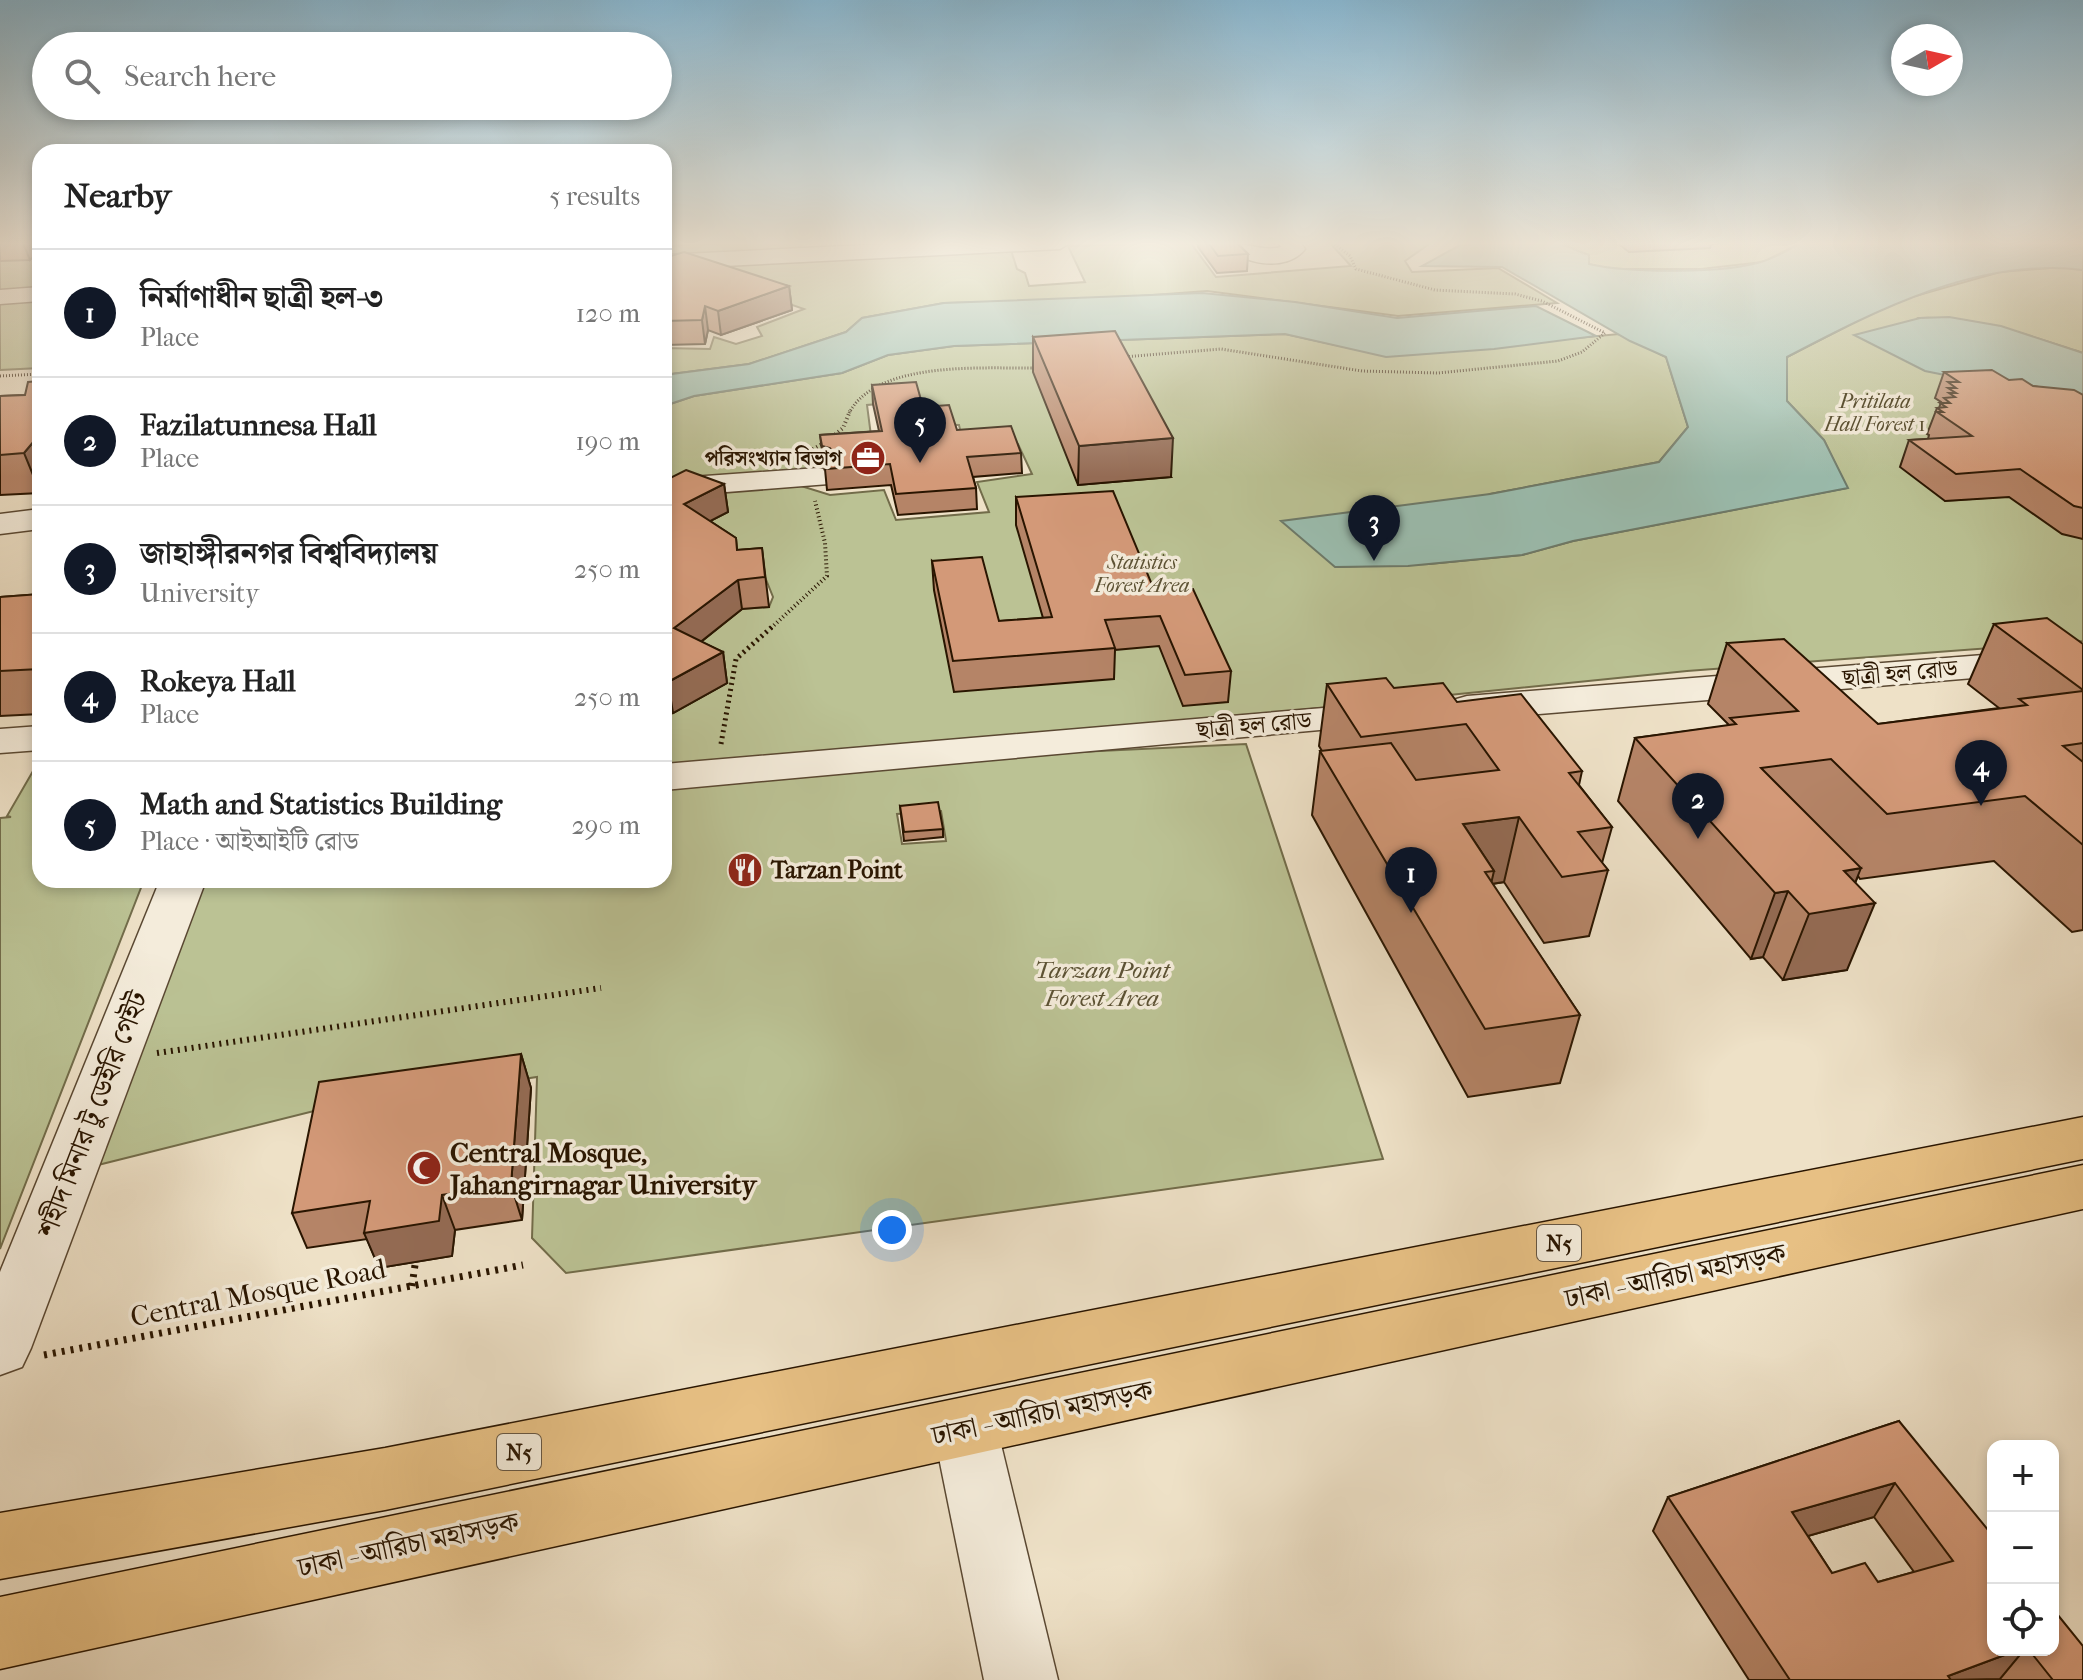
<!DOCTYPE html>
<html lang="en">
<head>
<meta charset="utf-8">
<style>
  body { margin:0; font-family:"IM FELL French Canon","Noto Serif Bengali",serif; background:#f6f6f6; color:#222 }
  .controls { position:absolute; right:24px; bottom:24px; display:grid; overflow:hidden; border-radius:16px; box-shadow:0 4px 12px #0003 }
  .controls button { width:72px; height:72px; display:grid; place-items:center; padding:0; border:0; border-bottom:2px solid #e0e0e0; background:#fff; color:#222; font:40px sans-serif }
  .compass { position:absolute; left:1891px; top:24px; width:72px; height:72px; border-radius:50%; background:#fff; box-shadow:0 4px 12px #0003; rotate:81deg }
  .you { position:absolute; left:892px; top:1230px; width:28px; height:28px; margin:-20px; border:6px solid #fff; border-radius:50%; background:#1a73e8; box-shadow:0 0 0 12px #1a73e833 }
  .badge { display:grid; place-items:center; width:52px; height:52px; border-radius:50%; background:#111827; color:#fff; font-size:26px; font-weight:700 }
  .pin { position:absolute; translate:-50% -66px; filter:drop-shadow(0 2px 4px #0008) }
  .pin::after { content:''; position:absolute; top:42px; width:28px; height:24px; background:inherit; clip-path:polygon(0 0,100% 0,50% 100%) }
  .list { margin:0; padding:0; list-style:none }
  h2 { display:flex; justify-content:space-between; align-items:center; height:104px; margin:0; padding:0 32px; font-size:34px }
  h2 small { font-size:26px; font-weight:400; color:#767676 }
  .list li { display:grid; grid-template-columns:52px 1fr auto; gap:24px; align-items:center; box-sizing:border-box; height:128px; padding:0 32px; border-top:2px solid #e0e0e0 }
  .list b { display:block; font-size:30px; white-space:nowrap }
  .list p { margin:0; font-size:26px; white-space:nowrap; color:#767676 }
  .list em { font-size:26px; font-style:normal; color:#767676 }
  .icon { flex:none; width:44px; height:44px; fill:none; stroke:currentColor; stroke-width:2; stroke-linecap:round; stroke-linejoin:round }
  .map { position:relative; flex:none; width:2083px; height:1680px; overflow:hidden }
  .search { position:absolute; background:#fff; box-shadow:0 4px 12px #0003; left:32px; top:32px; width:640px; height:88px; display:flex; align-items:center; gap:20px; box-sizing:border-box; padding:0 28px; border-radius:44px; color:#767676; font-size:30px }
  .panel { position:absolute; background:#fff; box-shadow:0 4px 12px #0003; left:32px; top:144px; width:640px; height:744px; border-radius:24px }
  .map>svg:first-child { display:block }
  .green { fill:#bbc294; stroke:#726c4a; stroke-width:2; fill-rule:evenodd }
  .water { fill:#9bbeb0; stroke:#6d7a6a; stroke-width:2 }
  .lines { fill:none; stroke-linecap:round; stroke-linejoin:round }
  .minor-casing { stroke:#5a4832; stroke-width:3 }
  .highway-casing { stroke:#291500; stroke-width:3 }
  .path-far4 { stroke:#291500; stroke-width:3; stroke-dasharray:1 2; stroke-linecap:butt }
  .path-far3 { stroke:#291500; stroke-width:4; stroke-dasharray:1 3; stroke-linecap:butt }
  .path-far2 { stroke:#291500; stroke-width:5; stroke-dasharray:2 4; stroke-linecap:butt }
  .path-far1 { stroke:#291500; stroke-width:6; stroke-dasharray:2 5; stroke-linecap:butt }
  .path { stroke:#291500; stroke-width:7; stroke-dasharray:3 6; stroke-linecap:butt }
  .minor { fill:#f4ecdb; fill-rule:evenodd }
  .highway { fill:#e7c084; fill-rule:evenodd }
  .wall { fill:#b58467; stroke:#291500; stroke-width:2; fill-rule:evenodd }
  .shaded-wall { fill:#946b54; stroke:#291500; stroke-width:2 }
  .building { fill:#d39978; stroke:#291500; stroke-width:2; fill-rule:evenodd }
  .labels { text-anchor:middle; stroke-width:7; stroke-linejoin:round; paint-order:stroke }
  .far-park-label { font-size:20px; font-style:italic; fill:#5c5234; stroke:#f4ecdb }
  .far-poi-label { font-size:20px; font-weight:bold; fill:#291500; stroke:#f4ecdb; text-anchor:end }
  .shield { fill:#f4ecdb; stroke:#665642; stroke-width:2 }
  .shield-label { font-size:22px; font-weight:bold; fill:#291500 }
  .street-label { font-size:24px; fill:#291500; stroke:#f4ecdb }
  .poi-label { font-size:24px; font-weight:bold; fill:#291500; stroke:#f4ecdb; text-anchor:start }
  .park-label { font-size:24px; font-style:italic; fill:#5c5234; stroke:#f4ecdb }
  .near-street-label { font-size:28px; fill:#291500; stroke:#f4ecdb }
  .near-poi-label { font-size:28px; font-weight:bold; fill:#291500; stroke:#f4ecdb; text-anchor:start }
</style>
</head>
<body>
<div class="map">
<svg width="2083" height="1680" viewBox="0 0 2083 1680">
  <rect width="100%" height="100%" fill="#eee1c7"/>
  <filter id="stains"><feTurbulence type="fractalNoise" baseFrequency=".0025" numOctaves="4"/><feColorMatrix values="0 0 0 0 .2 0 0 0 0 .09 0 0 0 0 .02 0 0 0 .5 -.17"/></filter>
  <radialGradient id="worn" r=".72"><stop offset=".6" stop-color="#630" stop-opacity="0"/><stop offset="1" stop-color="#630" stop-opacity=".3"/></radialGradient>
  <!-- green -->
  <g class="green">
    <path d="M0 242H40V368L0 370Z"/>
    <path d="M709 242H803L796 255 664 262V247Z"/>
    <path d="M1190 242 1216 277 1351 266 1329 242H1432L1405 261 1412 272 1498 268 1557 303 1398 316 1207 291 1085 300 944 303 862 318 846 332 749 364 664 375V348L710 349 714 337 736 344 762 336 757 327 804 309 694 271 722 261 1010 247 1017 269 1025 273 1029 286 1085 282 1068 246Z"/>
    <path d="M1555 242H1803L1763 262 1701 269H1610L1588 264Z"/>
    <path d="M2061 267 2083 270V353C2028 335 1978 316 1920 318L2083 403 1949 407 1929 435 1934 438 1945 501 2001 497 2044 486 2071 534 2083 539V641L1687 671 664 774V708L673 713 727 683 664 653 740 609 769 607 773 597 765 577 664 493 798 485 830 495 884 490 896 520 989 512 977 482 1032 474 1018 444 964 447 959 425 928 424 916 401 867 405 873 451 822 456 824 471 664 484V406L694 396 842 373 888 355 954 346 1285 334 1386 356 1619 334 1666 357 1688 427 1659 462 1490 494 1335 567 1429 564 1522 555 1573 541 1847 488 1824 440 1787 401V357L1894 302 2000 272Z"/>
    <path d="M1246 744 1383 1159 566 1273 532 1238 537 1077 326 1108 70 1172 183 880H664V780L933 759ZM941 811 946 841 902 844 897 814Z"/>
    <path d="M40 759V880H144L0 1249V818L11 817 7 816Z"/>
  </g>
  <!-- water -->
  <g class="water">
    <path d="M1496 242H1555L1589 255V264C1627 273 1726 274 1764 261 1777 257 1791 248 1803 242H2083V270C1979 257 1877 310 1787 357V401L1824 440 1848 488 1573 541 1522 555 1408 566 1335 567 1281 521 1490 494 1659 462 1688 427 1666 357 1630 341 1502 267 1422 266 1460 245Z"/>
    <path d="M1202 293 1295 302 1397 318 1536 306 1596 336 1494 349 1386 357 1285 334 954 346 888 355 842 373 694 396 664 406V375L749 364 846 332 862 318 944 303Z"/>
    <path d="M1949 317 2001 326 2083 353V403L1925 371 1854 335 1920 318Z"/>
  </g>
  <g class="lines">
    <defs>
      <g id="minor">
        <path d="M925 242H1071L1060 249 664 269V255Z"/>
        <path d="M1223 242C1243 242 1264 252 1281 247L1278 242H1300L1305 249C1287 273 1239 265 1223 242Z"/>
        <path d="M40 287V301L0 304V290Z"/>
        <path d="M818 468 829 470 834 477 829 484 664 497V479Z"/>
        <path d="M40 509V529L0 534V514Z"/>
        <path d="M2083 647V669L1467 720 1453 716 1447 708 1453 700 1467 696Z"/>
        <path d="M1383 703 1397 707 1403 715 1397 723 664 790V764Z"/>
        <path d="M40 726V750L0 753V729Z"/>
        <path d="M160 880H206L31 1348 22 1367 0 1375V1272Z"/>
        <path d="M965 1398 988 1407 997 1428 1058 1680H984L933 1428 942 1407Z"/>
      </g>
      <g id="highway">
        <path d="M2083 1117V1159L385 1510 0 1579V1513L385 1448Z"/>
        <path d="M2083 1165V1209L0 1669V1597Z"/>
      </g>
    </defs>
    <!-- minor casing -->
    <use href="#minor" class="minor-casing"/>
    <!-- highway casing -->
    <use href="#highway" class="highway-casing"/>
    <!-- path-far4 -->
    <g class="path-far4">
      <path d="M1123 357 1221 349 1362 371 1438 373 1558 361 1582 352 1605 333 1542 301 1515 294 1435 290 1356 269 1350 256 1332 242"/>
      <path d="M0 376 40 374"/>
      <path d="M849 413C878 359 987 369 1038 368"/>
    </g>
    <!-- path-far3 -->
    <g class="path-far3">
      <path d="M832 437 843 428 850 411"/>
      <path d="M806 453 824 443"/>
      <path d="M771 628 827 576 825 543 815 501"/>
    </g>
    <!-- path-far2 -->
    <path class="path-far2" d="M721 744 736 659 773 626"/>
    <!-- path-far1 -->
    <path class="path-far1" d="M157 1053 601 988"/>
    <!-- path -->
    <g class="path">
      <path d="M412 1286 415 1265"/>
      <path d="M44 1355 523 1265"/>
    </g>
    <!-- minor -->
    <use href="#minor" class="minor"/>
    <!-- highway -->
    <use href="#highway" class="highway"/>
  </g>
  <!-- wall -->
  <g class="wall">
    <path d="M0 242H40L30 260 0 261Z"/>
    <path d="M1198 242H1236L1248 254 1247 271 1217 273 1198 247Z"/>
    <path d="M1616 242H1756L1711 244 1710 248 1629 252Z"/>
    <path d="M664 258 789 286 792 310 721 335 708 330 705 344 664 345Z"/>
    <path d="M1033 337 1171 477 1078 485 1033 372Z"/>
    <path d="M1944 372 2009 380 2033 386 2083 395V539L2062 534 2009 497 1945 501 1900 467 1909 440 1928 439 1929 435 1927 434 1937 408H1939L1941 402 1935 398Z"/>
    <path d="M40 381V493L0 495V396L25 395Z"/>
    <path d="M872 385 923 407 957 430 1021 453 1022 473 973 477 976 488 977 509 898 515 891 485 827 490 825 469 827 467 824 466 820 435 879 431 873 404Z"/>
    <path d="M664 481 724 484 728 512 710 521 736 538 737 550 762 548 769 607 742 609 701 642 723 652 727 683 673 713 664 708Z"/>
    <path d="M1016 497 1155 592 1231 671 1228 702 1183 706 1159 646 1115 650 1114 679 954 692 934 590 932 561 999 621 1043 618 1016 525Z"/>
    <path d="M40 594V714L0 716V597Z"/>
    <path d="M1994 624 2083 644V930L2072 932 1994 861 1860 879 1858 876 1855 883 1847 970 1783 980 1763 957 1751 959 1618 801 1635 738 1727 726 1728 724 1708 704 1727 643 1878 724 1999 708 1968 684Z"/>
    <path d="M1327 684 1394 688 1457 702 1582 771 1579 785 1612 827 1602 863 1608 870 1589 936 1544 943 1504 882 1492 884 1580 1015 1560 1083 1468 1097 1312 815 1320 751H1322L1319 746Z"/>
    <path d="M900 806 943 829V837L904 841Z"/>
    <path d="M521 1054 531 1088 522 1220 455 1230 452 1256 379 1268 367 1239 307 1248 292 1213Z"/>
    <path d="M1899 1421 1993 1650H2053L2083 1680H1749L1653 1531 1668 1497ZM1874 1517 1914 1572 1878 1582 1832 1573 1808 1536Z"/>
  </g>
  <!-- shaded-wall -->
  <g class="shaded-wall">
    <path d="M24 242H40V250L30 260 23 243Z"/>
    <path d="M789 286 792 310 721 335 718 311Z"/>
    <path d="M705 306 708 330 705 344 702 320Z"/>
    <path d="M40 434V492L24 453Z"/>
    <path d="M1173 438 1171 477 1078 485 1079 446Z"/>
    <path d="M724 484 728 512 689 532 684 504Z"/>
    <path d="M738 580 742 609 679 659 674 628Z"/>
    <path d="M723 652 727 683 673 713 668 682Z"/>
    <path d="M1519 817 1504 882 1491 884 1494 871 1463 824Z"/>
    <path d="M1861 868 1845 908 1875 903 1847 970 1783 980 1809 914 1844 871Z"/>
    <path d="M1788 891 1763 957 1751 959 1775 893Z"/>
    <path d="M521 1054 531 1088 522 1220 511 1185Z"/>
    <path d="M442 1195 455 1230 452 1256 379 1268 364 1233Z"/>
    <path d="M1895 1483 1874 1517 1773 1546 1792 1512Z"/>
    <path d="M2018 1650H2024L2000 1679 1945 1680 1948 1676Z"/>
  </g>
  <!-- building -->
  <g class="building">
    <path d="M0 242H24L0 244Z"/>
    <path d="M1208 242H1236L1248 254 1218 256Z"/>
    <path d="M684 252 789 286 718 311 705 306 702 320 664 321V258Z"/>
    <path d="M1115 331 1173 438 1079 446 1033 337Z"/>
    <path d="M1992 370 2009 380 2022 379 2033 386 2074 390 2083 395V508L2074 506 2020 469 1956 474 1909 440 1972 436 1937 412H1943L1937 408 1946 407 1940 403H1950L1944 398 1955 397 1949 393H1956L1948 388H1956L1948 382H1959L1944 372Z"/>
    <path d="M40 381V434L24 453 0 455V396L25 395 28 382Z"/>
    <path d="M916 382 923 407 949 405 957 430 1011 426 1021 453 967 457 976 488 896 494 890 464 825 469 835 456 830 448 822 446 820 435 882 431 872 385Z"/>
    <path d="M686 470 724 484 684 504 736 538 737 550 762 548 765 577 738 580 674 628 723 652 668 682 664 680V481Z"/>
    <path d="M1113 491 1155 592 1193 589 1231 671 1185 675 1160 616 1105 620 1115 648 953 661 932 561 982 557 999 621 1052 617 1016 497Z"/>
    <path d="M40 594V669L0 671V597Z"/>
    <path d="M2047 618 2083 644V690L1994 624Z"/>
    <path d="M1784 639 1878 724 2027 705 2019 699 2083 691V743L2063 746 2083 762V845L2025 796 1887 814 1831 759 1761 768 1861 868 1844 871 1875 903 1809 914 1788 891 1775 893 1635 738 1736 724 1730 718 1798 711 1727 643Z"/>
    <path d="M1386 678 1394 688 1443 683 1457 702 1521 694 1582 771 1569 773 1612 827 1578 832 1608 870 1562 877 1519 817 1463 824 1494 871 1485 872 1580 1015 1485 1029 1320 751 1391 743 1416 780 1499 770 1466 724 1361 737 1327 684Z"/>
    <path d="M938 802 943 829 904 832 900 806Z"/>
    <path d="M521 1054 511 1185 442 1195 439 1221 364 1233 370 1201 292 1213 319 1082Z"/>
    <path d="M1899 1421 1993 1536V1650H2018L1948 1676 1951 1680H1790L1668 1497ZM1895 1483 1953 1561 1878 1582 1865 1563 1832 1573 1792 1512Z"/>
    <path d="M2053 1609 2083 1646V1680H2053L2029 1650H2053Z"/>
  </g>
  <!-- sky -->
  <linearGradient id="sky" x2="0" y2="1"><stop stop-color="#89b8d2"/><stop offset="0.51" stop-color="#f7f2e6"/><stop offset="1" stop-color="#f7f2e6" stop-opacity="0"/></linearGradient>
  <rect width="2083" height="477" fill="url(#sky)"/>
  <!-- icons -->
  <defs>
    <symbol id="office-disc" viewBox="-11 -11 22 22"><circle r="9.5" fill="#8f2418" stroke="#f4ecdb"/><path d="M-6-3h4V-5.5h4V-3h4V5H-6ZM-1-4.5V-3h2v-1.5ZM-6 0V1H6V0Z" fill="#fff"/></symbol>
    <symbol id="restaurant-disc" viewBox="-11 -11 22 22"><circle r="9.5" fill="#8f2418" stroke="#f4ecdb"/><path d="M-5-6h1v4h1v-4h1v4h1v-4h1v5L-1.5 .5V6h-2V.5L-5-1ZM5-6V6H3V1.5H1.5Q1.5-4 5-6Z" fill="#fff"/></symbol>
    <symbol id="mosque-disc" viewBox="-11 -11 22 22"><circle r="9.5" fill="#8f2418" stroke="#f4ecdb"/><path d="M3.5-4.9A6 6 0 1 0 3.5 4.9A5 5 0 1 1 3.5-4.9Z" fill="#fff"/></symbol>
  </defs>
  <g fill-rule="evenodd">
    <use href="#office-disc" x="848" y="438" width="40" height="40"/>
    <use href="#restaurant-disc" x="725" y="850" width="40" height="40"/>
    <use href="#mosque-disc" x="404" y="1148" width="40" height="40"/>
  </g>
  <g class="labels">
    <!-- far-park labels -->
    <g class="far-park-label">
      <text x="1875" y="408">Pritilata<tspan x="1875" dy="23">Hall Forest 1</tspan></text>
      <text x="1142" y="569">Statistics<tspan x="1142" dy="23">Forest Area</tspan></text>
    </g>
    <!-- far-poi labels -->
    <g class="far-poi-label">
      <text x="842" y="465">পরিসংখ্যান বিভাগ</text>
    </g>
    <!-- shield labels -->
    <g class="shield">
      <rect x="1537" y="1225" width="44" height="36" rx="6"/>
      <rect x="497" y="1434" width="44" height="36" rx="6"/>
    </g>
    <g class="shield-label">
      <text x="1559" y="1251">N5</text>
      <text x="519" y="1460">N5</text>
    </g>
    <!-- street labels -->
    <g class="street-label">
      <text transform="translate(1900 673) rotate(-5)" y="8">ছাত্রী হল রোড</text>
      <text transform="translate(1254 725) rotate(-5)" y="8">ছাত্রী হল রোড</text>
    </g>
    <!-- poi labels -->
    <g class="poi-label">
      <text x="771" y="878">Tarzan Point</text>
    </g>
    <!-- park labels -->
    <g class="park-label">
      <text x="1102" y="978">Tarzan Point<tspan x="1102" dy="28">Forest Area</tspan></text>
    </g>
    <!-- near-street labels -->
    <g class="near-street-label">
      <text transform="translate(92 1114) rotate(-69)" y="10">শহীদ মিনার টু ডেইরি গেইট</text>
      <text transform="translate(1675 1275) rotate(-12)" y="10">ঢাকা - আরিচা মহাসড়ক</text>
      <text transform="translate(258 1292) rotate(-11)" y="10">Central Mosque Road</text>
      <text transform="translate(1042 1412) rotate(-12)" y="10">ঢাকা - আরিচা মহাসড়ক</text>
      <text transform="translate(408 1544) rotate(-12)" y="10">ঢাকা - আরিচা মহাসড়ক</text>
    </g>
    <!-- near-poi labels -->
    <g class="near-poi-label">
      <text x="450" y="1162">Central Mosque,<tspan x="450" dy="32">Jahangirnagar University</tspan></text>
    </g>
  </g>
  <rect width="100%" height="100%" filter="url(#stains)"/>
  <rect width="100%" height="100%" fill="url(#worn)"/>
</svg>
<div class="controls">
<button>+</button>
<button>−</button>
<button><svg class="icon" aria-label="locate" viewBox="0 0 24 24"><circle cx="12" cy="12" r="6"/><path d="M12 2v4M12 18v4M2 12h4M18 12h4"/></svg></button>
</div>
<svg class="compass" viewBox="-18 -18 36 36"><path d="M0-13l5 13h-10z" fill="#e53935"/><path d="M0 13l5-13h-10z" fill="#767676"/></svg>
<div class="you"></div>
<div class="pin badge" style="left:1411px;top:913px">1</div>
<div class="pin badge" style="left:1698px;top:839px">2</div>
<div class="pin badge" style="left:1374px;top:561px">3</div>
<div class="pin badge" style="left:1981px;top:806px">4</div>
<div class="pin badge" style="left:920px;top:463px">5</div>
<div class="search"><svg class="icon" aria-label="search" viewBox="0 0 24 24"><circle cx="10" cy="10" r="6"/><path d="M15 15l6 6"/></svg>Search here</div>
<section class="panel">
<h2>Nearby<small>5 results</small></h2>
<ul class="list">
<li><span class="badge">1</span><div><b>নির্মাণাধীন ছাত্রী হল-৩</b><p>Place</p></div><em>120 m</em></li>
<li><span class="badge">2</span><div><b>Fazilatunnesa Hall</b><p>Place</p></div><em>190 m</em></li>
<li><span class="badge">3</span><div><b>জাহাঙ্গীরনগর বিশ্ববিদ্যালয়</b><p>University</p></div><em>250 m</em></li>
<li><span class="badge">4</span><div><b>Rokeya Hall</b><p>Place</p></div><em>250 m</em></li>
<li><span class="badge">5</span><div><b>Math and Statistics Building</b><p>Place · আইআইটি রোড</p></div><em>290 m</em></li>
</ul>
</section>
</div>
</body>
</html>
